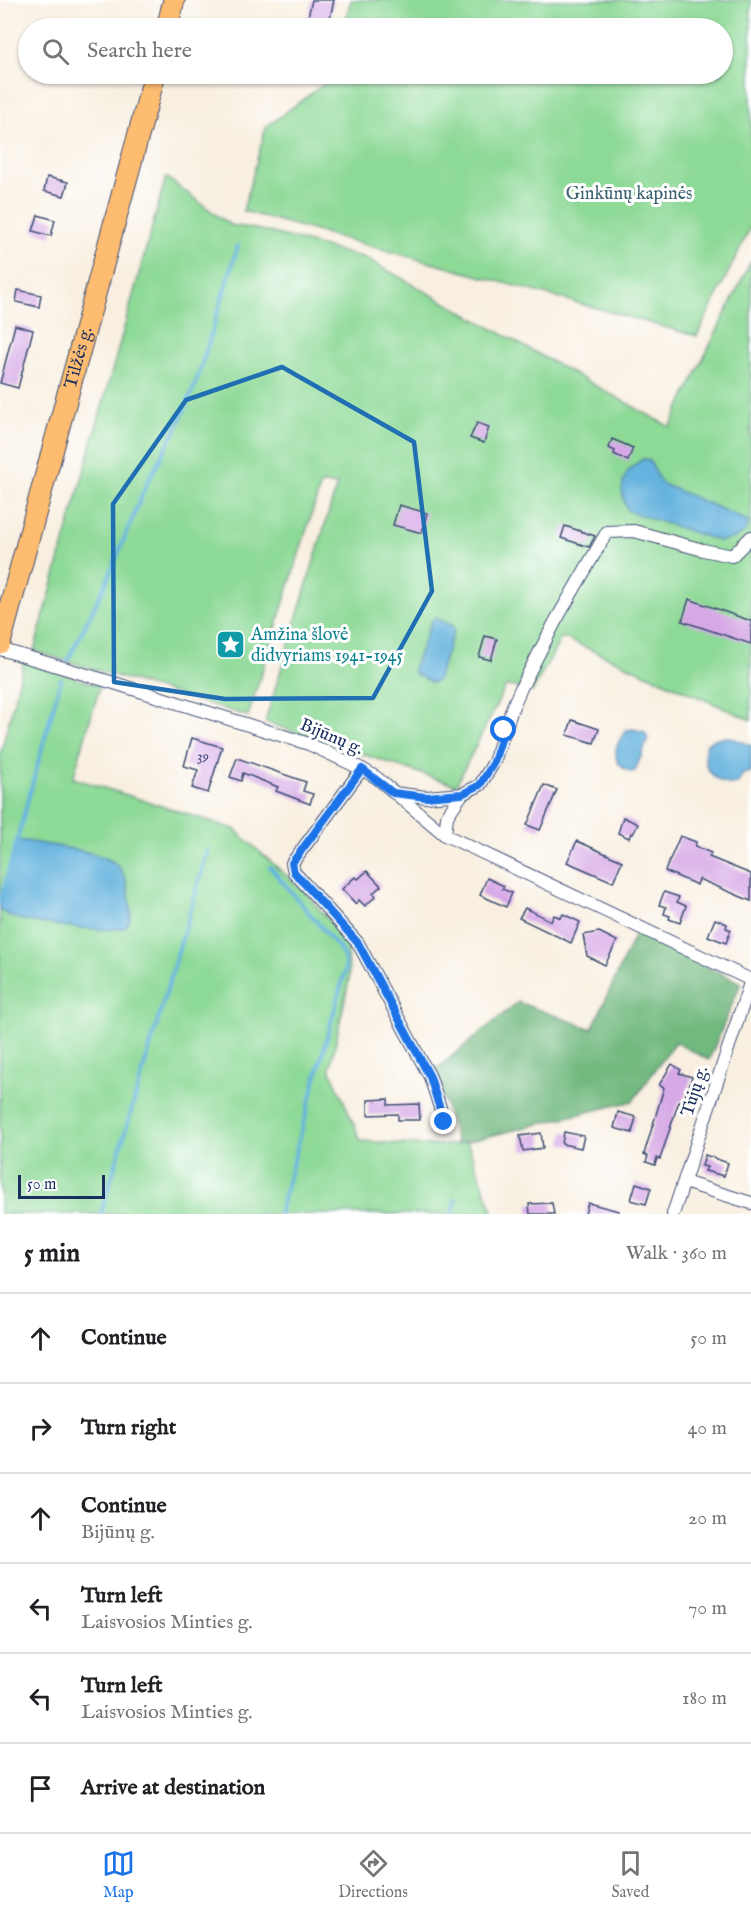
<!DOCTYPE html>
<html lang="en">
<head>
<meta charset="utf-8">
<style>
  body { margin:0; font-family:"IM FELL English",serif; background:#f2f2f2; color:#202124 }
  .scale { position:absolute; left:18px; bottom:15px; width:87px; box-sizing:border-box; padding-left:6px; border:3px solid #1b2f5e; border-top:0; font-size:16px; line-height:21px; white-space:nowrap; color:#1b2f5e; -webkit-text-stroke:4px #fff; paint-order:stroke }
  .stop { position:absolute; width:18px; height:18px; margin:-14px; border:4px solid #1a73e8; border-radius:50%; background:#fff }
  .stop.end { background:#1a73e8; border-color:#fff; box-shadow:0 2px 6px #0008 }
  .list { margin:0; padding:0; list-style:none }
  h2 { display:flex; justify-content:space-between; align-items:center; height:78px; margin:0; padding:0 24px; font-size:26px }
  h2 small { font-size:20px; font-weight:400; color:#757577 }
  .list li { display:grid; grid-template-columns:39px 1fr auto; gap:18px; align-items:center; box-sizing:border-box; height:90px; padding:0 24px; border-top:2px solid #e0e0e0 }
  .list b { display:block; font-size:22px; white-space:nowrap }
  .list p { margin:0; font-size:20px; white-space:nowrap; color:#757577 }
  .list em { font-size:20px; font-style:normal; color:#757577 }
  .icon { flex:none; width:33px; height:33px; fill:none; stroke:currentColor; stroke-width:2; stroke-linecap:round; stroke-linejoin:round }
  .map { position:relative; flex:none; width:751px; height:1214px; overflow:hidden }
  .search { position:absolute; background:#fff; box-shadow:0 2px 4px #0004; left:18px; right:18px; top:18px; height:66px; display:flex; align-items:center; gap:15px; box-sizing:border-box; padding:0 21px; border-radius:33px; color:#757577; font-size:22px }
  .sheet { height:618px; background:#fff }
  nav { display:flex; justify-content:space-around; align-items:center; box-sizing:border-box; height:84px; border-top:2px solid #e0e0e0; background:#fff; font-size:16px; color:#757577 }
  nav a { display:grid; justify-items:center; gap:3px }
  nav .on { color:#1a73e8 }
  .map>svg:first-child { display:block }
  .green { fill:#8dd996; stroke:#54847a; stroke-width:1.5 }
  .forest { fill:#72b97f; stroke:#46746e; stroke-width:1.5 }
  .water { fill:#65b3de; stroke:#40719e; stroke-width:1.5 }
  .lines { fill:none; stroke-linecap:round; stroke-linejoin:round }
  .stream { stroke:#65b3de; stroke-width:4 }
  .building { fill:#d6a8e6 }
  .minor-casing { stroke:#3c4c72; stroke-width:14 }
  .trunk-casing { stroke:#3c4c72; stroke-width:23 }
  .minor { stroke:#fff; stroke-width:12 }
  .trunk { stroke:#fdbc6f; stroke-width:21 }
  .route { stroke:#1a73e8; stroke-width:8 }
  .marked { fill:none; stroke:#1f6fb2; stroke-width:4.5; stroke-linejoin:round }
  .labels { text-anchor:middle; stroke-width:6; stroke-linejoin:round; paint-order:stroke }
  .number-label { font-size:15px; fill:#4a4d80 }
  .park-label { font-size:18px; fill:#3d626f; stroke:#fff }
  .street-label { font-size:18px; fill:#1b2f5e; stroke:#fff }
  .culture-label { font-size:18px; fill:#0d838f; stroke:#fff; text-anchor:start }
</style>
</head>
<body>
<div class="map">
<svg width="751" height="1214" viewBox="0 0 751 1214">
  <rect width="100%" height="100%" fill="#fff"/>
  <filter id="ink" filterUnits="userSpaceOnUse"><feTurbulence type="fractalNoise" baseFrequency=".0167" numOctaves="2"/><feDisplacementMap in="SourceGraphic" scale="12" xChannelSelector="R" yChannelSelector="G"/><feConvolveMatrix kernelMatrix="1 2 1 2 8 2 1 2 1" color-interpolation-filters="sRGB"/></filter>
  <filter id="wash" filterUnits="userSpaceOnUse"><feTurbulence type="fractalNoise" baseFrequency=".008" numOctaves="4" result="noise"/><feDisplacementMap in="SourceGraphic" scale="24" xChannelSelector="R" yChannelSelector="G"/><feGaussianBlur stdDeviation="1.35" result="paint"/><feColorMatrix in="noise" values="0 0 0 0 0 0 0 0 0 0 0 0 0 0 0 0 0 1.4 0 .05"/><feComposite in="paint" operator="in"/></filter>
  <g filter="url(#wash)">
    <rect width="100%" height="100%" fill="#f8efe0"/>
    <!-- green -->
    <g class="green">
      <path d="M351 0H751V226L697 336 243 211 266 127 328 81 330 74H722V28H343Z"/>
      <path d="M166 177 230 225 261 230 365 258 670 427 751 261V720L562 637 532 692 521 688 506 686 456 785 265 722 337 485 321 484 248 716 34 651Z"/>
      <path d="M24 661 100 686 73 778 234 829 306 893 348 944 349 980 330 1069 361 1141C393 1143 435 1149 467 1142L494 1214H0V756Z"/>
    </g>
    <!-- forest -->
    <path class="forest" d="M636 932 741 983 709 1060 675 1042 633 1101 457 1144 435 1070 518 1002 592 1029Z"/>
    <!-- water -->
    <g class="water">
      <path d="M643 459 649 460 661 483 748 521C748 537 733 539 719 541L628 511C617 489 622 471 643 459Z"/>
      <path d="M435 618 451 625 454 630 437 681 432 683 414 673 413 669 432 620Z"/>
      <path d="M633 729 645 732 648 739 635 771 631 772C609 762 614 747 626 730Z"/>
      <path d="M729 737 751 745V772L743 774 737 784C722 787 705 773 705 758 704 753 706 747 707 743L717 738Z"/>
      <path d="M18 840C40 844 100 850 116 864 126 873 128 889 130 901 131 910 133 921 125 927 113 935 28 922 12 917 8 915 4 912 0 910V902Z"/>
    </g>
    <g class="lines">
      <!-- stream -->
      <g class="stream">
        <path d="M67 662 106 583 146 485 179 423 198 377 238 246"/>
        <path d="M270 867 339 948 345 960V971L279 1214"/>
        <path d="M0 902 61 679"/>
        <path d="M101 1214 208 850"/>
        <path d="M452 1214 456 1199"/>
      </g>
    </g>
    <g id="blocks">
      <!-- building -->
      <g class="building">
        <path d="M312 0H334L329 23 308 17Z"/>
        <path d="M47 177 68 182 64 196 44 191Z"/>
        <path d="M38 215 55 220 51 236 33 231Z"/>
        <path d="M18 290 41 295 39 307 16 302Z"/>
        <path d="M15 325 33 330 18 388 0 383Z"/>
        <path d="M477 423 489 427 484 443 470 438Z"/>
        <path d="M612 439 633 448 628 461 614 454 615 451 609 448Z"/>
        <path d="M399 505 427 513 422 533 393 525Z"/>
        <path d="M565 526 595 536 589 547 561 538Z"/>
        <path d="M689 599 751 621V644L682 621Z"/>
        <path d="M485 636 497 639 491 660 479 657Z"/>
        <path d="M572 720 599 729 594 743 567 735Z"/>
        <path d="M192 738 222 747 208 793 192 788 198 770 184 766Z"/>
        <path d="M237 758 306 782 303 791 313 794 310 804 276 791 278 787 243 773 241 781 230 777Z"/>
        <path d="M544 785 557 790 540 830 527 825Z"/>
        <path d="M623 817 638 824 633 834 631 833 629 838 618 833Z"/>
        <path d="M680 836 696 842 695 846 711 853 709 857 751 874V901L699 879 697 885 665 871Z"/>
        <path d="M577 841 622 861 613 882 567 862Z"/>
        <path d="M367 871 381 886 373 893 376 896 365 906 359 900 356 904 342 889 355 877 358 879Z"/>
        <path d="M487 878 504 886 502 889 512 893 506 907 480 895Z"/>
        <path d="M664 892 679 897 677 902 686 906 680 923 669 919 670 916 664 914 666 907 659 905Z"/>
        <path d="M525 908 551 921 554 915 561 918 563 914 580 922 571 943 519 918Z"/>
        <path d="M715 919 727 924 726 928 731 930 726 943 708 936Z"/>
        <path d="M599 932 617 941 605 965 587 956 583 935Z"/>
        <path d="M672 1064 681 1070 679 1073 692 1077 683 1102 679 1101 660 1159 657 1158 655 1165 646 1162 648 1156 644 1154 664 1088 659 1085Z"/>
        <path d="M388 1099V1105L419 1104 420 1120H398V1114L368 1115V1100Z"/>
        <path d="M618 1112 636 1117 632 1133 614 1128Z"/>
        <path d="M564 1132 584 1136 581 1148 562 1144Z"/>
        <path d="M541 1133 543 1148 523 1151 520 1136Z"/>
        <path d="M705 1155 728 1163 724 1176 705 1171 707 1167 702 1166Z"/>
        <path d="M636 1183 651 1188 646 1204 631 1200Z"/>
        <path d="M552 1203 554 1214H530L529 1204Z"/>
        <path d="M588 1203 619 1211 618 1214H585Z"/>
      </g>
    </g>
  </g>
  <g filter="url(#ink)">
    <use href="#blocks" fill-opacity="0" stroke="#3c4c72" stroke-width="1.5"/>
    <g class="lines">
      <defs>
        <g id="minor">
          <path d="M0 649 114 683 309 744 362 769 377 778 445 835 751 980"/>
          <path d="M362 769 292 863 294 872 358 943 430 1077 445 1123"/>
          <path d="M394 793 426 797 462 794"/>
          <path d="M445 835 447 816 462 794 480 785 494 762 513 706 521 688 555 622 607 532 634 531 703 550 732 556 751 537"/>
          <path d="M684 1182 751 1203"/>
          <path d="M673 1214 751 980"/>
        </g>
        <g id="trunk">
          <path d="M167 28 174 0"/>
          <path id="s1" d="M0 643 155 74"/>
        </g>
      </defs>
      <!-- minor casing -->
      <use href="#minor" class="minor-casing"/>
      <!-- trunk casing -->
      <use href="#trunk" class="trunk-casing"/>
      <!-- minor -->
      <use href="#minor" class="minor"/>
      <!-- trunk -->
      <use href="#trunk" class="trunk"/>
    </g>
  </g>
  <g class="lines" filter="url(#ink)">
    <!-- route -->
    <path class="route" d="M444 1122 430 1077 358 943 294 872 292 863 362 769 393 793 426 797 462 794 480 785 494 762 504 730"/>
  </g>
  <!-- marked area -->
  <path class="marked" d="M282 367 414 442 432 591 373 698 225 699 114 682 113 504 186 400Z"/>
  <!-- icons -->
  <defs>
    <symbol id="sight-square" viewBox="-11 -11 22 22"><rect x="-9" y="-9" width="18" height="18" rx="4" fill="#0f9aa8" stroke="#fff"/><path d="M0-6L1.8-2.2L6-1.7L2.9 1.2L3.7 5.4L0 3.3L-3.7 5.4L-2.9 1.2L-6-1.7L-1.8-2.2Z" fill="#fff"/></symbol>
  </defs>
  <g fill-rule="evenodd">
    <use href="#sight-square" x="214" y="628" width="33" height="33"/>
  </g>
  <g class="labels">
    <!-- number labels -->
    <g class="number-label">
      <text x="203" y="761">39</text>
    </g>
    <!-- park labels -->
    <g class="park-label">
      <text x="629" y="199">Ginkūnų kapinės</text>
    </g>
    <!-- street labels -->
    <g class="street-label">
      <text dy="6" stroke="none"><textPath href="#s1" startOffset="296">Tilžės g.</textPath></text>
      <text transform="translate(332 736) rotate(23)" y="6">Bijūnų g.</text>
      <text transform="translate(694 1091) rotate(-72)" y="6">Tujų g.</text>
    </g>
    <!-- culture labels -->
    <g class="culture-label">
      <text x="251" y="640">Amžina šlovė<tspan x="251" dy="21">didvyriams 1941-1945</tspan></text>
    </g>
  </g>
</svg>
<div class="scale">50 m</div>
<div class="stop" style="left:504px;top:730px"></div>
<div class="stop end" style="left:444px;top:1122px"></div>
<div class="search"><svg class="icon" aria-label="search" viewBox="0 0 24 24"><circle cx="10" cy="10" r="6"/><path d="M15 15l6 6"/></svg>Search here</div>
</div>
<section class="sheet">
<h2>5 min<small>Walk · 360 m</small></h2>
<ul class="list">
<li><svg class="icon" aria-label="ahead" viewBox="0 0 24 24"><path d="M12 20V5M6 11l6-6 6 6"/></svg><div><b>Continue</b></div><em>50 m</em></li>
<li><svg class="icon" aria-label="right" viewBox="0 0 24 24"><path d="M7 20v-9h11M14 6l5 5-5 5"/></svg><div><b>Turn right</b></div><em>40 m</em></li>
<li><svg class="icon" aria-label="ahead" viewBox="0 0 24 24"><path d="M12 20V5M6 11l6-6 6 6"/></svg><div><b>Continue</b><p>Bijūnų g.</p></div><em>20 m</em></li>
<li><svg class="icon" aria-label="left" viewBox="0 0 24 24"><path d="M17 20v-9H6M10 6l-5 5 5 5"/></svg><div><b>Turn left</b><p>Laisvosios Minties g.</p></div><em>70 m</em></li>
<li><svg class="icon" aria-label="left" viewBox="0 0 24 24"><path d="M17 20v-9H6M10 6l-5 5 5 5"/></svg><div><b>Turn left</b><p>Laisvosios Minties g.</p></div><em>180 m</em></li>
<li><svg class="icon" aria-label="arrive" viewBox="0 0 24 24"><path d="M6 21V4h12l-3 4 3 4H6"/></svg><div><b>Arrive at destination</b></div></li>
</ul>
</section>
<nav>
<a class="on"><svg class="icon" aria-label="map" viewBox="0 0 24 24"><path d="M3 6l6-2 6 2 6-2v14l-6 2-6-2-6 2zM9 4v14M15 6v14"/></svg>Map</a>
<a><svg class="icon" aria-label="directions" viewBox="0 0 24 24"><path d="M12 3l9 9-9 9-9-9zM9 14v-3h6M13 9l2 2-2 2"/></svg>Directions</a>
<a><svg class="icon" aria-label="saved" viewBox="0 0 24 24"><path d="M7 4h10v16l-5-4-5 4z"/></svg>Saved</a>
</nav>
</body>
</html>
